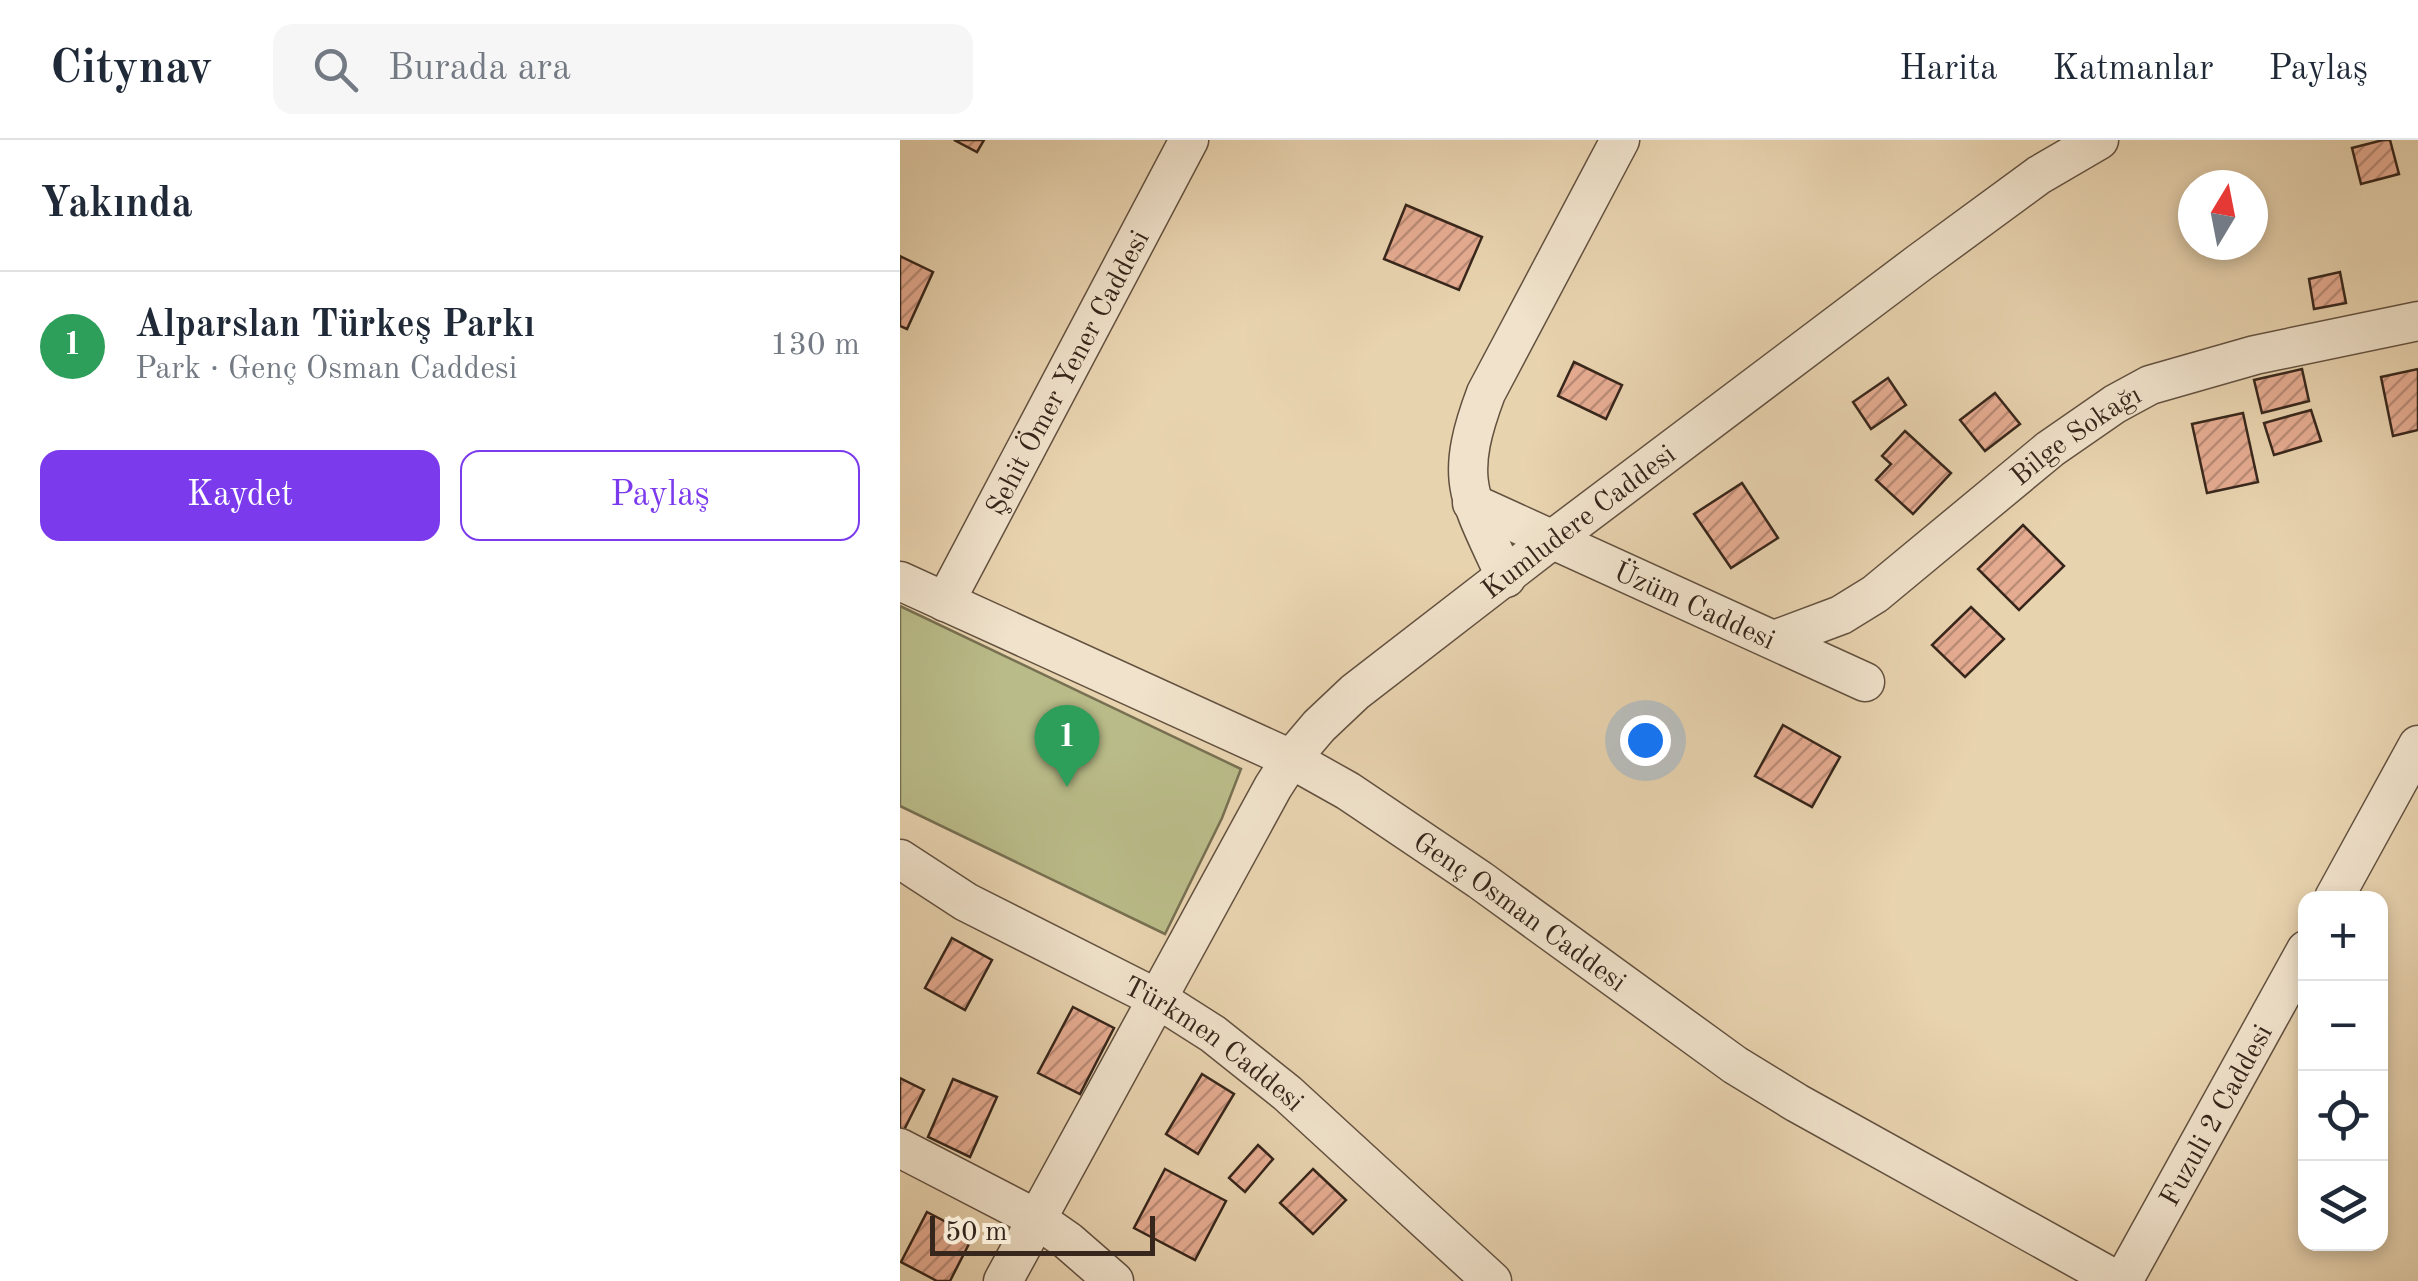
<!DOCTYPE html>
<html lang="tr">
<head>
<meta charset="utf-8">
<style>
  body { margin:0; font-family:"Old Standard TT",serif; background:#f6f6f7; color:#1f2937 }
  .controls { position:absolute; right:30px; bottom:30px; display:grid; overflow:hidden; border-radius:20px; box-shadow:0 5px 15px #0003 }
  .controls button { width:90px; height:90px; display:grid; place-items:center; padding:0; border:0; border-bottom:2px solid #e0e1e3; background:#fff; color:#1f2937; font:50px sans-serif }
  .compass { position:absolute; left:1278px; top:30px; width:90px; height:90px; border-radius:50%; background:#fff; box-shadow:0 5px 15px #0003; rotate:10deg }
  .scale { position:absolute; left:30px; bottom:25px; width:225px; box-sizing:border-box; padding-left:10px; border:5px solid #37261b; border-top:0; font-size:28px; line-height:35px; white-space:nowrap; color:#37261b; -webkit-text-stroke:8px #f0e2cb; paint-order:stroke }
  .you { position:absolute; left:745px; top:600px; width:35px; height:35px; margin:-25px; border:8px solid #fff; border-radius:50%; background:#1a73e8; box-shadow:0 0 0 15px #1a73e833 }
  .badge { display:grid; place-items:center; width:65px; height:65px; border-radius:50%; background:#7c3aed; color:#fff; font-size:32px; font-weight:700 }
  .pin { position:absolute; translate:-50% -82px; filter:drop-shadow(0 2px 5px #0008) }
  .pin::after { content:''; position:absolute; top:52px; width:35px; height:30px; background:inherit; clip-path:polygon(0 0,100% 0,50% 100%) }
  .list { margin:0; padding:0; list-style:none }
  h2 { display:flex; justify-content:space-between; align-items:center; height:130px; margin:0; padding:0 40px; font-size:42px }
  h2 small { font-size:32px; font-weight:400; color:#747a83 }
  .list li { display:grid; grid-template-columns:65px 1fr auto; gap:30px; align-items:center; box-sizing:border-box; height:150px; padding:0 40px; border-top:2px solid #e0e1e3 }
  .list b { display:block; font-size:38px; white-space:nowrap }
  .list p { margin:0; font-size:32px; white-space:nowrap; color:#747a83 }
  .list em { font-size:32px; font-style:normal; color:#747a83 }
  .actions { display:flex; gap:20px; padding:30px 40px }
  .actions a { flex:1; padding:22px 0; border:2px solid #7c3aed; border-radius:20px; text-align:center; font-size:35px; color:#7c3aed }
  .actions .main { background:#7c3aed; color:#fff }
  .icon { flex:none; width:55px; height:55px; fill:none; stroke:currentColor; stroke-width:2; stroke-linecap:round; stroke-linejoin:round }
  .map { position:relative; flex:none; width:1518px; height:1141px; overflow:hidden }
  header { display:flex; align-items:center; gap:60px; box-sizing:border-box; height:140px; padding:0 50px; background:#fff; border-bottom:2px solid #e0e1e3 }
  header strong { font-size:48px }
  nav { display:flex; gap:55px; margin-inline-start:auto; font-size:35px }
  .search { width:700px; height:90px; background:#f6f6f7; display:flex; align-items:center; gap:25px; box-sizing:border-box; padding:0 35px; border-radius:20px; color:#747a83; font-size:38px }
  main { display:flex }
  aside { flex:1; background:#fff }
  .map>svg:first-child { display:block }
  .green { fill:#b9bb88; stroke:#787052; stroke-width:2.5 }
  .building { fill:url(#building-hatch); stroke:#37261b; stroke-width:2.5 }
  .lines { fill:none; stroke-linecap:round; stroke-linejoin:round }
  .minor-casing { stroke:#635140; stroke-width:41 }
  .minor { stroke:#f0e2cb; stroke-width:38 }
  .labels { text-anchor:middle; stroke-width:8; stroke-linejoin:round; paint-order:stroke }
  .street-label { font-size:28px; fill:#37261b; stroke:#f0e2cb }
</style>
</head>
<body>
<header>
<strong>Citynav</strong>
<div class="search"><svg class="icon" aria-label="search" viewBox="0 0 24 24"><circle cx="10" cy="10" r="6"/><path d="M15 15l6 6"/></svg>Burada ara</div>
<nav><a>Harita</a><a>Katmanlar</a><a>Paylaş</a></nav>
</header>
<main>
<aside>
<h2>Yakında<small></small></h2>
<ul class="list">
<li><span class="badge" style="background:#2e9e5b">1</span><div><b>Alparslan Türkeş Parkı</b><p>Park · Genç Osman Caddesi</p></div><em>130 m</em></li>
</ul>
<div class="actions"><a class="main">Kaydet</a><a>Paylaş</a></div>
</aside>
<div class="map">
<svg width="1518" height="1141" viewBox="0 0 1518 1141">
  <defs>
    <pattern id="building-hatch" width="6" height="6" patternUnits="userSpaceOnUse" patternTransform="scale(2.5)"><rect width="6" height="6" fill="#e6ac92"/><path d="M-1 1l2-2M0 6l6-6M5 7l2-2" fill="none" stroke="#bb8c76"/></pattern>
  </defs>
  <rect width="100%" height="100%" fill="#e8d3af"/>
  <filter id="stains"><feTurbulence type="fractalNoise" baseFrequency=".002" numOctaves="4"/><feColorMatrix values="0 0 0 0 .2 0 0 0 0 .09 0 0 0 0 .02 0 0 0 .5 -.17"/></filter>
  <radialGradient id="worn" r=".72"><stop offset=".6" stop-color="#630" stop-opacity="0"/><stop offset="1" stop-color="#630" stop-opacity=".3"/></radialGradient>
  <!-- green -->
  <path class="green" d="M0 466 341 629 322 678 265 794 0 666Z"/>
  <!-- building -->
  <g class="building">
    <path d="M54 0H84L77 12Z"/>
    <path d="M1483 0H1490L1499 34 1461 44 1452 8Z"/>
    <path d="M506 65 582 97 559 150 484 119Z"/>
    <path d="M0 116 33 132 7 189 0 186Z"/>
    <path d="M1440 132 1446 163 1414 169 1409 139Z"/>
    <path d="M674 222 722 245 706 279 658 256Z"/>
    <path d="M1402 229 1409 261 1362 273 1354 240Z"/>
    <path d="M1518 229V290L1493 296 1481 237Z"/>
    <path d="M988 238 1006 265 971 289 953 262Z"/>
    <path d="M1095 253 1120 284 1085 311 1060 280Z"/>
    <path d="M1411 270 1421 301 1374 315 1364 283Z"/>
    <path d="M1343 273 1358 342 1307 353 1292 284Z"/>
    <path d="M1005 291 1051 333 1013 374 976 340 991 324 982 316Z"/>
    <path d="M842 343 878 398 831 428 794 374Z"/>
    <path d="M1123 385 1164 426 1119 470 1078 429Z"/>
    <path d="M1071 467 1104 499 1065 537 1032 505Z"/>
    <path d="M883 585 940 617 912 667 855 636Z"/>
    <path d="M52 798 92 820 65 870 25 848Z"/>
    <path d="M173 867 214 888 180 954 138 933Z"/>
    <path d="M302 934 334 954 298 1014 266 994Z"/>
    <path d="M0 938 24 950 3 992 0 990Z"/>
    <path d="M53 939 97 957 70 1017 28 997Z"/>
    <path d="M358 1005 373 1019 345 1052 329 1038Z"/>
    <path d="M265 1029 326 1061 295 1120 234 1088Z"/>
    <path d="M413 1029 446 1060 413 1094 380 1063Z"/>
    <path d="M27 1072 73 1096 50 1141H37L1 1122Z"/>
  </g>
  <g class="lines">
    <defs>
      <g id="minor">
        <path id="s1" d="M572 363 965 542"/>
        <path d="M606 438C569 357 553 341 586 253L720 0"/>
        <path id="s2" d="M0 441 391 619 448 651 580 740 835 925 897 963 1218 1141"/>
        <path id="s3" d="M45 462 289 0"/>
        <path id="s4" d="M874 500 941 475 975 454 1150 309 1215 264 1250 245 1355 215 1518 181"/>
        <path id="s5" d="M0 719 66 762 258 859 313 894 387 953 592 1141"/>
        <path d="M1434 758 1518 605"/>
        <path d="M0 1008 135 1078 168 1101 214 1141"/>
        <path id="s6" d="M103 1141 373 647 391 619 419 586 455 552 653 399 1019 123 1139 35 1199 0"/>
        <path id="s7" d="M1223 1141 1406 810"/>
      </g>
    </defs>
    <!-- minor casing -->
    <use href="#minor" class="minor-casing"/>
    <!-- minor -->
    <use href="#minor" class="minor"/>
  </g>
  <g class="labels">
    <!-- street labels -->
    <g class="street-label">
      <text dy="10" stroke="none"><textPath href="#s3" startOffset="260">Şehit Ömer Yener Caddesi</textPath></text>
      <text dy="10" stroke="none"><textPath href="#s4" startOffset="368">Bilge Sokağı</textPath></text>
      <text dy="10" stroke="none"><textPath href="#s6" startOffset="970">Kumludere Caddesi</textPath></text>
      <text dy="10" stroke="none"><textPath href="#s1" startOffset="245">Üzüm Caddesi</textPath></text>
      <text dy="10" stroke="none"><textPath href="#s2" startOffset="705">Genç Osman Caddesi</textPath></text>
      <text dy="10" stroke="none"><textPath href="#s5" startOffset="365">Türkmen Caddesi</textPath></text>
      <text dy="10" stroke="none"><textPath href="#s7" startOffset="190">Fuzuli 2 Caddesi</textPath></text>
    </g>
  </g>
  <rect width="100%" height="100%" filter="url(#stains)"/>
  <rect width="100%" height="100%" fill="url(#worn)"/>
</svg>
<div class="controls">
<button>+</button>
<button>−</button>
<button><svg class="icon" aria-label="locate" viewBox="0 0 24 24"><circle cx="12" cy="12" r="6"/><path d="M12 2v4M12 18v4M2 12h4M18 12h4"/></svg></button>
<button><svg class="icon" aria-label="layers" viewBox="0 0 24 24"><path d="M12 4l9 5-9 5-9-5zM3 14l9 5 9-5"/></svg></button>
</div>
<svg class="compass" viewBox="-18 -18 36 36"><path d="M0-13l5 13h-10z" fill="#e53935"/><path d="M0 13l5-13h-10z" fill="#747a83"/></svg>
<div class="scale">50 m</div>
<div class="you"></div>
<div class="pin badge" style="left:167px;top:647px;background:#2e9e5b">1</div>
</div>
</main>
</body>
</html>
